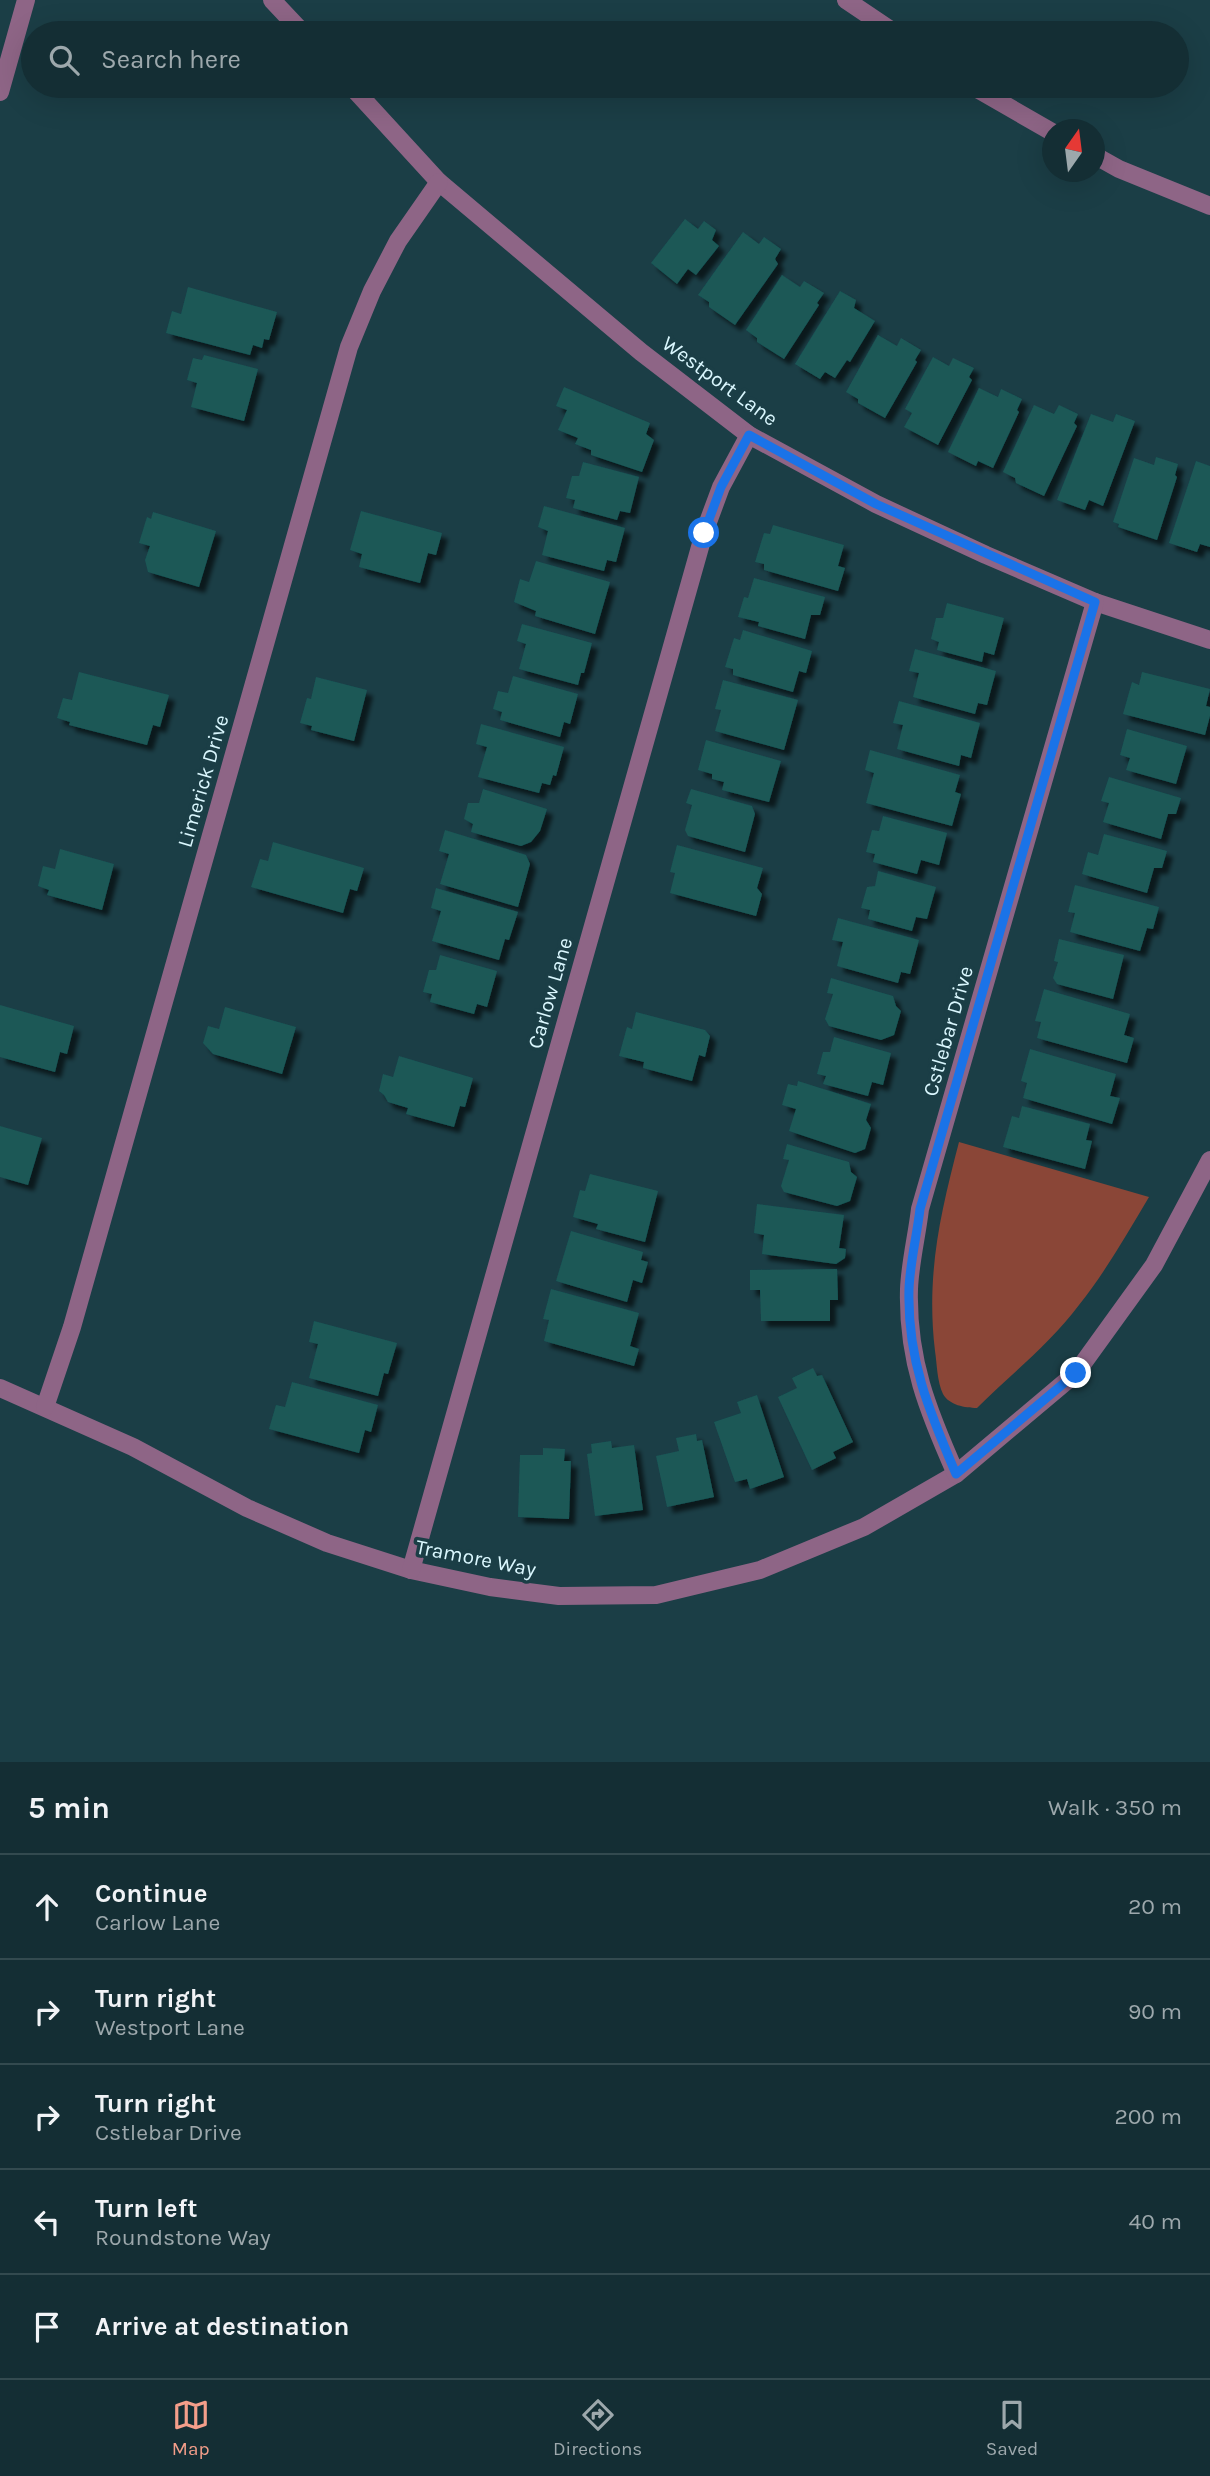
<!DOCTYPE html>
<html lang="en">
<head>
<meta charset="utf-8">
<style>
  body { margin:0; font-family:Karla,sans-serif; background:#213a40; color:#f1f3f6 }
  .compass { position:absolute; left:1042px; top:119px; width:63px; height:63px; border-radius:50%; background:#142e34; box-shadow:0 7px 28px #0002; rotate:14deg }
  .stop { position:absolute; width:21px; height:21px; margin:-16px; border:5px solid #1a73e8; border-radius:50%; background:#fff }
  .stop.end { background:#1a73e8; border-color:#fff; box-shadow:0 2px 7px #0008 }
  .list { margin:0; padding:0; list-style:none }
  h2 { display:flex; justify-content:space-between; align-items:center; height:91px; margin:0; padding:0 28px; font-size:30px }
  h2 small { font-size:23px; font-weight:400; color:#9da8ac }
  .list li { display:grid; grid-template-columns:46px 1fr auto; gap:21px; align-items:center; box-sizing:border-box; height:105px; padding:0 28px; border-top:2px solid #334a4f }
  .list b { display:block; font-size:26px; white-space:nowrap }
  .list p { margin:0; font-size:23px; white-space:nowrap; color:#9da8ac }
  .list em { font-size:23px; font-style:normal; color:#9da8ac }
  .icon { flex:none; width:38px; height:38px; fill:none; stroke:currentColor; stroke-width:2; stroke-linecap:round; stroke-linejoin:round }
  .map { position:relative; flex:none; width:1210px; height:1762px; overflow:hidden }
  .search { position:absolute; background:#142e34; box-shadow:0 7px 28px #0002; left:21px; right:21px; top:21px; height:77px; display:flex; align-items:center; gap:18px; box-sizing:border-box; padding:0 24px; border-radius:38px; color:#9da8ac; font-size:26px }
  .sheet { height:616px; background:#142e34 }
  nav { display:flex; justify-content:space-around; align-items:center; box-sizing:border-box; height:98px; border-top:2px solid #334a4f; background:#142e34; font-size:19px; color:#9da8ac }
  nav a { display:grid; justify-items:center; gap:4px }
  nav .on { color:#f49e8a }
  .map>svg:first-child { display:block }
  .green { fill:#8a4637 }
  .building { fill:#1a5857; filter:url(#shadow) }
  .lines { fill:none; stroke-linecap:round; stroke-linejoin:round }
  .minor { stroke:#8e6586; stroke-width:18 }
  .route { stroke:#1a73e8; stroke-width:9 }
  .labels { text-anchor:middle; stroke-width:7; stroke-linejoin:round; paint-order:stroke }
  .street-label { font-size:21px; fill:#daf7fe; stroke:#1b3e46 }
</style>
</head>
<body>
<div class="map">
<svg width="1210" height="1762" viewBox="0 0 1210 1762">
  <defs>
    <filter id="shadow"><feDropShadow dx="6" dy="6" stdDeviation="2" flood-color="#0009"/></filter>
  </defs>
  <rect width="100%" height="100%" fill="#1b3e46"/>
  <!-- green -->
  <path class="green" d="M959 1142 1149 1197C1127 1234 1106 1271 1079 1305 1050 1344 1011 1374 977 1408 965 1408 949 1405 943 1394 937 1382 937 1364 935 1351 926 1275 940 1215 959 1142Z"/>
  <!-- building -->
  <g class="building">
    <path d="M685 219 698 229 704 221 716 230 712 240 719 246 696 275 688 269 677 284 651 263Z"/>
    <path d="M743 232 759 244 764 237 781 249 775 259 778 264 735 325 709 307V302L698 295Z"/>
    <path d="M782 275 800 287 804 281 824 293 817 303 819 305 784 359 757 342V338L746 330Z"/>
    <path d="M188 287 277 312 269 340 264 339 262 348 253 345 250 355 166 333 172 311 181 314Z"/>
    <path d="M840 291 856 300 854 308 875 321 850 362 847 360 835 378 825 372 820 379 795 364Z"/>
    <path d="M878 335 897 346 901 338 921 350 915 360 917 362 885 418 858 403V399L846 392Z"/>
    <path d="M204 355 258 369 244 421 191 407 197 383 187 380 193 358 202 360Z"/>
    <path d="M933 357 949 366 953 358 974 368 969 377 972 380 938 445 904 427 912 413 905 409Z"/>
    <path d="M564 387 650 423 646 434 654 440 642 472 591 455V450L575 444 578 438 558 430 567 410 556 406Z"/>
    <path d="M979 388 998 397 1001 389 1022 399 1017 410 1019 412 993 468 978 461 976 466 948 452Z"/>
    <path d="M1034 405 1054 414 1059 405 1078 414 1074 423 1077 426 1044 496 1016 483 1015 478 1003 472Z"/>
    <path d="M1091 414 1113 422 1116 414 1135 421 1103 506 1089 500 1085 510 1057 500Z"/>
    <path d="M1156 457 1178 464 1175 475 1177 477 1157 540 1118 527 1119 524 1113 522 1134 458 1154 465Z"/>
    <path d="M1196 461 1210 466V547L1200 544 1197 552 1169 543Z"/>
    <path d="M583 462 639 477 630 513 620 511 617 520 573 508 575 500 566 498 572 476H579Z"/>
    <path d="M544 506 625 528 616 562 607 560 604 571 542 555 548 531 538 527Z"/>
    <path d="M361 511 442 533 436 555 428 553 420 583 359 567 362 554 350 550Z"/>
    <path d="M153 512 216 531 199 587 148 572 145 560 150 546 139 543 147 517 151 519Z"/>
    <path d="M773 525 844 545 838 566 845 568 838 591 764 570V564L755 562 764 533 770 534Z"/>
    <path d="M536 561 610 582 595 634 535 616 536 611 514 602 520 579 529 582Z"/>
    <path d="M754 578 825 597 820 615H811L805 639 758 626 759 622 738 617 744 597 748 598Z"/>
    <path d="M947 603 1004 618 994 655 984 652 982 662 937 650 939 642 931 639 936 618H943Z"/>
    <path d="M522 624 592 643 584 673H581L578 685 519 669 526 644 517 641Z"/>
    <path d="M743 630 812 651 806 673 799 671 793 692 733 675V669L725 667 734 638 740 640Z"/>
    <path d="M915 649 996 671 987 705 978 703 975 714 913 697 919 673 909 671Z"/>
    <path d="M79 672 169 695 160 727 153 725 147 745 69 725 70 722 57 718 63 698 72 700Z"/>
    <path d="M1142 672 1210 689 1206 706 1210 707V716L1205 735 1123 714 1132 682 1139 685Z"/>
    <path d="M513 676 578 694 570 724 564 722 560 737 500 720 502 712 493 709 498 691 508 693Z"/>
    <path d="M316 677 367 690 354 741 311 730 312 726 300 723 307 698 311 699Z"/>
    <path d="M723 680 798 700 784 750 715 731 721 710 715 709Z"/>
    <path d="M899 701 980 723 971 758 961 755 959 766 897 749 903 725 893 723Z"/>
    <path d="M481 724 564 747 556 776 553 775 550 785 542 783 539 793 478 777 487 747 476 744Z"/>
    <path d="M1127 729 1187 746 1176 784 1126 770 1130 758 1120 755Z"/>
    <path d="M706 740 781 761 769 802 722 790 724 782 712 779V774L698 770Z"/>
    <path d="M870 750 960 775 955 792 961 794 952 826 866 803 874 773 865 770Z"/>
    <path d="M1109 777 1181 798 1176 814H1168L1161 839 1103 822 1109 803 1101 801Z"/>
    <path d="M483 789 547 809 540 831 531 842 521 846 471 832 473 824 464 819 468 803H479Z"/>
    <path d="M691 789 752 806 755 814 745 852 688 836 685 830 692 805 686 803Z"/>
    <path d="M883 816 947 833 939 865 921 860 917 874 873 862 875 854 866 852 872 830 879 831Z"/>
    <path d="M445 830 526 855 530 864 518 907 440 884 449 854 439 851Z"/>
    <path d="M1104 834 1167 851 1162 868H1154L1147 893 1082 874 1088 852 1098 855Z"/>
    <path d="M273 842 364 868 357 891 350 889 343 913 251 887 260 859 268 861Z"/>
    <path d="M677 845 763 868 757 888 762 894 756 916 670 893 675 873 670 872Z"/>
    <path d="M60 849 114 864 102 910 47 895 49 890 38 886 43 866 55 869Z"/>
    <path d="M878 871 936 887 927 919 916 917 912 931 868 919 870 910 861 908 867 887 875 886Z"/>
    <path d="M1075 885 1159 907 1153 929 1147 928 1140 951 1070 932 1075 913 1068 912Z"/>
    <path d="M436 888 518 912 509 940 505 939 499 960 432 941 441 911 431 908Z"/>
    <path d="M838 918 919 940 910 974 901 972 898 983 837 966 843 942 832 940Z"/>
    <path d="M1059 939 1124 955 1113 999 1057 984 1053 978 1058 962 1054 961Z"/>
    <path d="M440 955 497 971 487 1007 477 1004 474 1014 430 1002 432 994 423 992 429 970H436Z"/>
    <path d="M831 978 893 996 896 1006 901 1011 894 1035 881 1040 829 1026 825 1019 833 994 827 993Z"/>
    <path d="M1044 989 1130 1014 1124 1035 1134 1038 1127 1063 1037 1038 1041 1022 1035 1021Z"/>
    <path d="M0 1005 74 1026 67 1054 60 1052 55 1072 0 1057Z"/>
    <path d="M225 1007 296 1027 282 1074 213 1054 203 1043 208 1026 219 1029Z"/>
    <path d="M636 1012 705 1030 710 1036 705 1057 699 1055 692 1081 643 1068 644 1062 619 1056 627 1027 632 1029Z"/>
    <path d="M834 1037 891 1053 883 1085 872 1082 868 1096 823 1084 826 1076 817 1074 823 1052H830Z"/>
    <path d="M1030 1049 1116 1074 1110 1096 1120 1098 1112 1124 1023 1098 1027 1083 1021 1081Z"/>
    <path d="M399 1056 473 1078 465 1107 460 1106 454 1127 406 1114 408 1108 388 1102 384 1095 379 1091 383 1074 393 1077Z"/>
    <path d="M798 1081 871 1104 866 1120 871 1128 865 1149 855 1153 789 1131 796 1109 782 1105 788 1084 797 1086Z"/>
    <path d="M1022 1106 1090 1124 1086 1140 1092 1141 1085 1169 1003 1147 1012 1116 1019 1118Z"/>
    <path d="M0 1126 42 1138 28 1185 0 1177Z"/>
    <path d="M787 1144 849 1162 851 1172 857 1177 850 1201 837 1206 784 1192 781 1186 789 1160 783 1159Z"/>
    <path d="M590 1174 658 1191 645 1242 596 1229 598 1224 573 1217 580 1190 585 1191Z"/>
    <path d="M757 1204 844 1215 839 1248 846 1249 845 1258 836 1264 762 1254 764 1235 754 1233Z"/>
    <path d="M571 1231 643 1252 641 1260 648 1262 642 1283 633 1280 627 1302 556 1281Z"/>
    <path d="M837 1269 838 1300H830V1321H761L760 1290H750V1270Z"/>
    <path d="M551 1289 639 1313 630 1346 639 1349 634 1366 544 1341 549 1320 543 1319Z"/>
    <path d="M314 1321 397 1343 388 1374 384 1373 378 1396 309 1378 318 1344 309 1342Z"/>
    <path d="M813 1368 817 1376 822 1375 853 1442 833 1452 836 1458 812 1470 778 1397 797 1388 792 1378Z"/>
    <path d="M292 1382 378 1405 371 1432 365 1430 359 1453 269 1429 276 1405 285 1407Z"/>
    <path d="M757 1395 784 1477 750 1489 747 1479 735 1482 714 1422 741 1413 737 1402Z"/>
    <path d="M696 1434 697 1441 702 1440 714 1497 667 1507 656 1456 679 1451 676 1438Z"/>
    <path d="M611 1441 612 1448 634 1445 643 1510 595 1516 587 1454 592 1453 591 1444Z"/>
    <path d="M543 1448 565 1449 564 1461H571L569 1519 518 1517 520 1455H543Z"/>
  </g>
  <g class="lines">
    <!-- minor -->
    <g class="minor">
      <path d="M272 0 303 33"/>
      <path d="M846 0 895 33"/>
      <path d="M351 86 439 182 641 352 749 435 876 504 986 555 1095 602 1210 640"/>
      <path d="M972 86 1052 132"/>
      <path d="M0 92 26 0"/>
      <path d="M1094 155 1119 169 1210 206"/>
      <path d="M0 1388 133 1447 247 1508 327 1543 411 1570 490 1587 559 1596 656 1595 760 1570 864 1527 956 1474 1076 1373 1154 1265 1210 1160"/>
      <path d="M45 1407 72 1327 349 347 372 291 398 241 439 182"/>
      <path d="M956 1474C928 1411 907 1360 909 1289 910 1263 917 1235 920 1209L1095 602"/>
      <path d="M411 1570 704 533 721 487 749 435"/>
    </g>
  </g>
  <g class="lines">
    <!-- route -->
    <path class="route" d="M704 533 721 487 749 435 876 504 1095 602 920 1209C917 1235 910 1263 909 1289 907 1359 929 1411 956 1474L1076 1373"/>
  </g>
  <g class="labels">
    <!-- street labels -->
    <g class="street-label">
      <text transform="translate(720 381) rotate(36)" y="7">Westport Lane</text>
      <text transform="translate(203 781) rotate(-74)" y="7">Limerick Drive</text>
      <text transform="translate(550 993) rotate(-74)" y="7">Carlow Lane</text>
      <text transform="translate(948 1031) rotate(-74)" y="7">Cstlebar Drive</text>
      <text transform="translate(476 1558) rotate(11)" y="7">Tramore Way</text>
    </g>
  </g>
</svg>
<svg class="compass" viewBox="-18 -18 36 36"><path d="M0-13l5 13h-10z" fill="#e53935"/><path d="M0 13l5-13h-10z" fill="#9da8ac"/></svg>
<div class="stop" style="left:704px;top:533px"></div>
<div class="stop end" style="left:1076px;top:1373px"></div>
<div class="search"><svg class="icon" aria-label="search" viewBox="0 0 24 24"><circle cx="10" cy="10" r="6"/><path d="M15 15l6 6"/></svg>Search here</div>
</div>
<section class="sheet">
<h2>5 min<small>Walk · 350 m</small></h2>
<ul class="list">
<li><svg class="icon" aria-label="ahead" viewBox="0 0 24 24"><path d="M12 20V5M6 11l6-6 6 6"/></svg><div><b>Continue</b><p>Carlow Lane</p></div><em>20 m</em></li>
<li><svg class="icon" aria-label="right" viewBox="0 0 24 24"><path d="M7 20v-9h11M14 6l5 5-5 5"/></svg><div><b>Turn right</b><p>Westport Lane</p></div><em>90 m</em></li>
<li><svg class="icon" aria-label="right" viewBox="0 0 24 24"><path d="M7 20v-9h11M14 6l5 5-5 5"/></svg><div><b>Turn right</b><p>Cstlebar Drive</p></div><em>200 m</em></li>
<li><svg class="icon" aria-label="left" viewBox="0 0 24 24"><path d="M17 20v-9H6M10 6l-5 5 5 5"/></svg><div><b>Turn left</b><p>Roundstone Way</p></div><em>40 m</em></li>
<li><svg class="icon" aria-label="arrive" viewBox="0 0 24 24"><path d="M6 21V4h12l-3 4 3 4H6"/></svg><div><b>Arrive at destination</b></div></li>
</ul>
</section>
<nav>
<a class="on"><svg class="icon" aria-label="map" viewBox="0 0 24 24"><path d="M3 6l6-2 6 2 6-2v14l-6 2-6-2-6 2zM9 4v14M15 6v14"/></svg>Map</a>
<a><svg class="icon" aria-label="directions" viewBox="0 0 24 24"><path d="M12 3l9 9-9 9-9-9zM9 14v-3h6M13 9l2 2-2 2"/></svg>Directions</a>
<a><svg class="icon" aria-label="saved" viewBox="0 0 24 24"><path d="M7 4h10v16l-5-4-5 4z"/></svg>Saved</a>
</nav>
</body>
</html>
